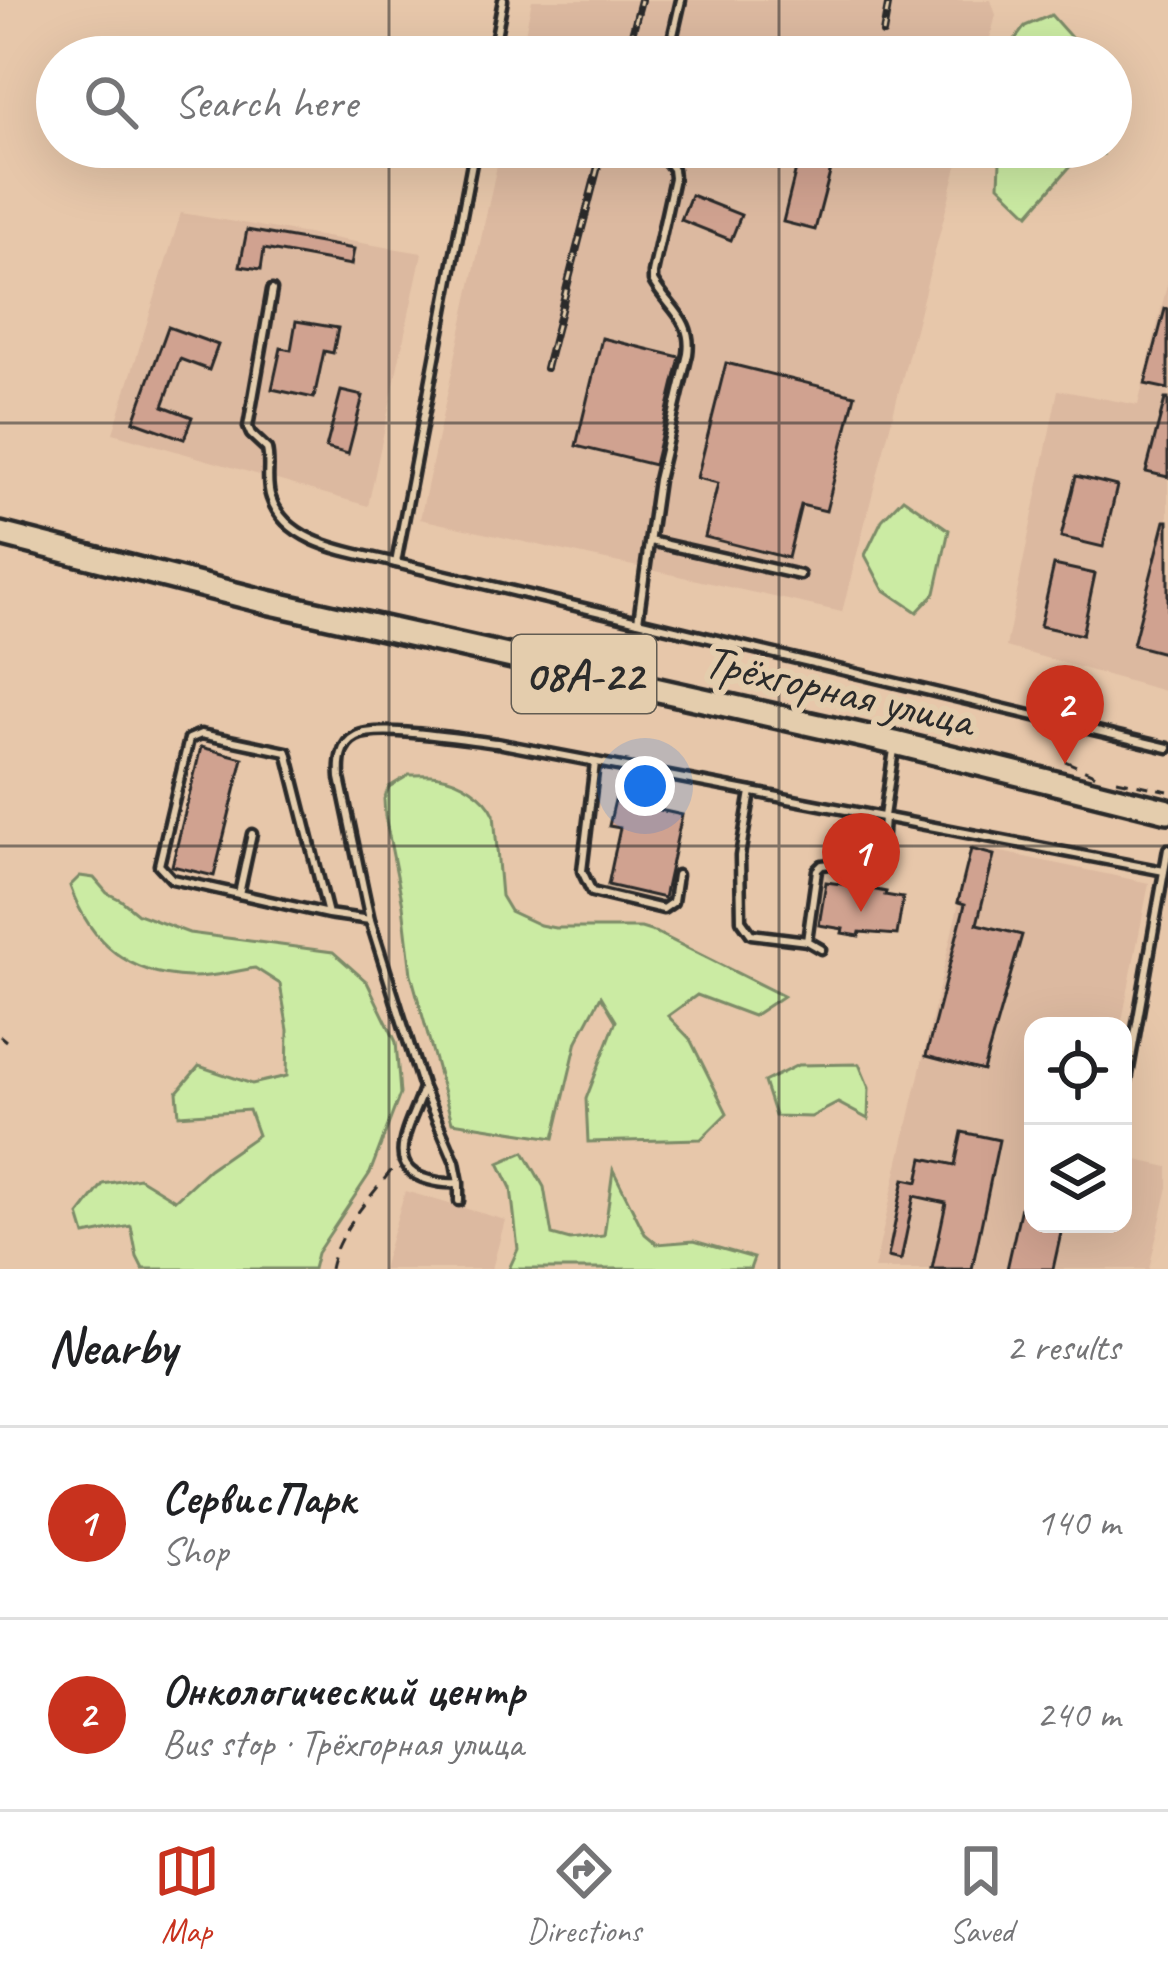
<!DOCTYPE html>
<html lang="en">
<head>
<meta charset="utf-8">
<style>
  body { margin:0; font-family:Caveat,sans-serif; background:#f2f2f2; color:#202124 }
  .controls { position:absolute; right:36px; bottom:36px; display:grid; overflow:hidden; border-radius:24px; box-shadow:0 12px 48px #0002 }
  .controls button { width:108px; height:108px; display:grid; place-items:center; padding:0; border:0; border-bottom:3px solid #e0e0e0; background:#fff; color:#202124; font:60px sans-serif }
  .you { position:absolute; left:645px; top:786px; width:42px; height:42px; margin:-30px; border:9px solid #fff; border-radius:50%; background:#1a73e8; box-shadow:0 0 0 18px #1a73e833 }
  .badge { display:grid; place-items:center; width:78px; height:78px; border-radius:50%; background:#c8321e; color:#fff; font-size:39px; font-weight:700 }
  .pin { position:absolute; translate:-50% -99px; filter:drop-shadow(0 3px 6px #0008) }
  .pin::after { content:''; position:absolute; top:63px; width:42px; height:36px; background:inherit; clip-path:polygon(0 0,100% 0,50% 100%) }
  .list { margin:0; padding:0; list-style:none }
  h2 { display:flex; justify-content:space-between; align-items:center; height:156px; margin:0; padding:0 48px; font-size:51px }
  h2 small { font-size:39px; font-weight:400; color:#757577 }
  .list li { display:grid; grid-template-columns:78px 1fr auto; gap:36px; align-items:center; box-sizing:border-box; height:192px; padding:0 48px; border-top:3px solid #e0e0e0 }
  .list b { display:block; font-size:45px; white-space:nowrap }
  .list p { margin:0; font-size:39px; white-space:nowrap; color:#757577 }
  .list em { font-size:39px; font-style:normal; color:#757577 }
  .icon { flex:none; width:66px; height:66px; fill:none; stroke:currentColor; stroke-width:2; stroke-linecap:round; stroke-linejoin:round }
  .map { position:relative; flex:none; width:1168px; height:1269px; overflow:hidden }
  .search { position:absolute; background:#fff; box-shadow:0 12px 48px #0002; left:36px; right:36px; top:36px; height:132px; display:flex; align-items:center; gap:30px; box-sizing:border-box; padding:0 42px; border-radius:66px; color:#757577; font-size:45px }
  .sheet { height:540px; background:#fff }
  nav { display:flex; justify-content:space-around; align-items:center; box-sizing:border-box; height:168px; border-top:3px solid #e0e0e0; background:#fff; font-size:33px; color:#757577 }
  nav a { display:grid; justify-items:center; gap:6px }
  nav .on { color:#c8321e }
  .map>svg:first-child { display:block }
  .built { fill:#dcb9a0 }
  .green { fill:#cbeba3; stroke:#7b8b67; stroke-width:3 }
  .building { fill:#d0a290; stroke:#2b2b2b; stroke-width:3 }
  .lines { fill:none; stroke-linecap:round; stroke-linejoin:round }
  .service-casing { stroke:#2b2b2b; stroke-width:15 }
  .trunk-casing { stroke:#2b2b2b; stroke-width:30 }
  .path { stroke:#2b2b2b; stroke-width:3; stroke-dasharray:12 9; stroke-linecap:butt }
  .service { stroke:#e4cdad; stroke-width:6 }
  .trunk { stroke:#e4cdad; stroke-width:21 }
  .rail-casing { stroke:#2b2b2b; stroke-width:8 }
  .rail { stroke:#e4cdad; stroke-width:3; stroke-dasharray:9; stroke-linecap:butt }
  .grid { fill:none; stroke:#2b2b2b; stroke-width:3; stroke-opacity:0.55 }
  .labels { text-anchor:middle; stroke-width:12; stroke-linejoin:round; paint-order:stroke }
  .shield { fill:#e4cdad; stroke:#625c52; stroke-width:3 }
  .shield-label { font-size:45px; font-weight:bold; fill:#2b2b2b }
  .street-label { font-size:48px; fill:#2b2b2b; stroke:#e4cdad }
</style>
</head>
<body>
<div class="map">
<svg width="1168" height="1269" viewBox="0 0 1168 1269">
  <rect width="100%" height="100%" fill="#e7c7aa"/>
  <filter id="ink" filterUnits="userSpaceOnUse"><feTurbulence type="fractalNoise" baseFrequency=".00833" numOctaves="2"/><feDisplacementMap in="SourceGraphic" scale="24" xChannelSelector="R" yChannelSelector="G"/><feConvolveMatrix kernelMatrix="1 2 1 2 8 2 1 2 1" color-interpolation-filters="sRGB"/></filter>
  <g filter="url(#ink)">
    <!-- built -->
    <g class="built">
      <path d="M532 0H991L996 15 985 57H520Z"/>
      <path d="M501 147H962L842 612 420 519Z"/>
      <path d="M181 213 422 253 368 506 113 433Z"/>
      <path d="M1168 281V692L1006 647 1058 390 1138 405Z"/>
      <path d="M972 846 1149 883 1121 1026H1033V1224H1123V1157L1168 1167V1187L1149 1269H874Z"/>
      <path d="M405 1191 505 1220 492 1269H382Z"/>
    </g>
    <!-- green -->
    <g class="green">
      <path d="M1051 15 1085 53 1040 51 1035 57H1002L1025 26Z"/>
      <path d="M1008 147H1101L1103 154 1080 155 1029 214 999 185 1000 162Z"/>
      <path d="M903 498 949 530 935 593 917 612 883 589 865 555 882 520Z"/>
      <path d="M409 775C418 775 429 774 439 776 459 779 486 795 494 814L501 896 510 911 540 925 555 928H641L657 933 783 996 753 1016 697 995 668 1016 690 1039 727 1113 701 1139 588 1142 586 1099 616 1021 601 996 577 1041 554 1138 452 1122 411 974 403 905 385 816 384 799 389 787Z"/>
      <path d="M80 876 94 878 107 893 121 900 138 914 189 933 333 952 367 982 396 1042 400 1094 370 1173 317 1253 313 1269H143L137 1257 131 1226 85 1235 79 1215 103 1184 139 1178 175 1200 209 1169 258 1135 249 1110 179 1115 177 1092 199 1066 252 1084 287 1076 288 1030 280 984 255 968C234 971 211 978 189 977 129 975 90 943 70 886Z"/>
      <path d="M859 1064 869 1088 868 1119 838 1103 811 1117 775 1116 764 1082 798 1065Z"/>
      <path d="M524 1152 544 1187 552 1235 570 1240 604 1236 613 1170 645 1234 657 1244 694 1241 754 1258 750 1269H509L518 1249 511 1188 499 1163Z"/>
    </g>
    <!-- building -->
    <g class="building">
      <path d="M798 161 831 169 815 230 783 222Z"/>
      <path d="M691 195 741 215 731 240 681 220Z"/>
      <path d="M247 230 354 249 351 265 264 249 261 269 240 266Z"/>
      <path d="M1165 309H1168V389L1145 384Z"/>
      <path d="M296 321 338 328 333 353 324 351 314 398 272 389 281 348 291 350Z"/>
      <path d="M168 327 218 345 209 370 180 359 163 406 192 417 184 439 134 421Z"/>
      <path d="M602 338 680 357 654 465 576 446Z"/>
      <path d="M726 363 855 395 826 511 801 505 788 558 705 537 718 483 697 478Z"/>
      <path d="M341 391 363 396 348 454 326 448Z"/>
      <path d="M1165 399H1168V477L1146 472Z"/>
      <path d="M1076 476 1117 486 1103 547 1061 537Z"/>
      <path d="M1165 521H1168V654L1133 645Z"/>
      <path d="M1054 565 1095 574 1082 635 1040 626Z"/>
      <path d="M201 747 243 758 214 876 172 866Z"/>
      <path d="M615 800 682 815 664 898 608 885 620 828 609 826Z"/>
      <path d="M971 849 994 855 977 924 1022 935 983 1071 926 1056 965 904 958 902Z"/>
      <path d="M826 882 849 885 858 883 866 888 886 892 885 895 903 898 897 935 860 932 859 936 842 933 843 929 819 925Z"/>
      <path d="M962 1132 999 1140 972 1269H932L946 1203 914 1196 901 1260 888 1257 904 1179 918 1182 923 1158 955 1165Z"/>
      <path d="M1029 1171H1033V1224H1063L1053 1269H1007Z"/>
    </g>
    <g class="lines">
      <defs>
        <g id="service">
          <path d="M492 57 503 0"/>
          <path d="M668 57 681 0"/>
          <path d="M272 290 248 427 251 434 267 449C271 466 265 482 271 498 287 546 354 552 396 563L1168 748"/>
          <path d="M650 541 800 575"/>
          <path d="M396 563 475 147"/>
          <path d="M638 621 658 480 688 354C693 319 669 309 653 281V273L674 178 673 169 656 147"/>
          <path d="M595 763 582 871 592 892 663 909 673 902 677 875"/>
          <path d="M751 792 740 856 741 920 751 934 807 941"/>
          <path d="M239 894 252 834"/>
          <path d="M328 914 287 752 201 734 189 739 159 865 172 879 328 914 370 920"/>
          <path d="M821 949 807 941 817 870 822 865 874 859 882 849 884 816 894 750"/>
          <path d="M422 1092C411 1124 381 1168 429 1180 440 1183 447 1184 458 1183"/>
          <path d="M1123 1103 1168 849"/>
          <path d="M459 1201V1183L455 1162 423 1088 370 920 340 778C339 762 340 744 356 736 379 724 468 740 497 743L1164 871"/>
        </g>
        <path id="trunk" d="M0 534 267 602 895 743 1168 811"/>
      </defs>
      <!-- service casing -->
      <use href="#service" class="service-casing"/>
      <!-- trunk casing -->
      <use href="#trunk" class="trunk-casing"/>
      <!-- path -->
      <g class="path">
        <path d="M1065 761 1096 775"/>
        <path d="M1117 780 1168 791"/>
        <path d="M0 1036 6 1041"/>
        <path d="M330 1269C338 1229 373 1195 397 1163"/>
      </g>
      <!-- service -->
      <use href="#service" class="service"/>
      <!-- trunk -->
      <use href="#trunk" class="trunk"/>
      <defs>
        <g id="rail">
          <path d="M883 33 889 0"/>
          <path d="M626 57 641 0"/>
          <path d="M546 368 603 147"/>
        </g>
      </defs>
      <!-- rail casing -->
      <use href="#rail" class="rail-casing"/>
      <!-- rail -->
      <use href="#rail" class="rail"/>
    </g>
  </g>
  <!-- grid -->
  <path class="grid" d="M389 0V57M779 0V57M389 147V1269M779 147V1269M0 423H1168M0 846H1168"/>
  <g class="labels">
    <!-- shield labels -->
    <rect class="shield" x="512" y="635" width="144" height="78" rx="9"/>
    <g class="shield-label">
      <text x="584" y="690">08А-22</text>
    </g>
    <!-- street labels -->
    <g class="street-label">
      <text transform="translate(839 689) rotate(13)" y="17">Трёхгорная улица</text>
    </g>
  </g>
</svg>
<div class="controls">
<button><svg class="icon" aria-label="locate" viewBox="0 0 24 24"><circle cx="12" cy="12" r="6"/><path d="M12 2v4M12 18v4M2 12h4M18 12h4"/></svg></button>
<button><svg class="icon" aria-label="layers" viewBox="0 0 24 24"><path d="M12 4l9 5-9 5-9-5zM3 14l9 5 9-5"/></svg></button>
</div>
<div class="you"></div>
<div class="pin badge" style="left:861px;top:912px">1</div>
<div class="pin badge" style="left:1065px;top:764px">2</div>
<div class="search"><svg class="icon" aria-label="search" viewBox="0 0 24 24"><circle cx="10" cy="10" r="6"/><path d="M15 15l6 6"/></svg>Search here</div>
</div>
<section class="sheet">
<h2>Nearby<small>2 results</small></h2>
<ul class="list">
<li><span class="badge">1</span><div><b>СервисПарк</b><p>Shop</p></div><em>140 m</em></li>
<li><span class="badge">2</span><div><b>Онкологический центр</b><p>Bus stop · Трёхгорная улица</p></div><em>240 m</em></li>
</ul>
</section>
<nav>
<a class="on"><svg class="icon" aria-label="map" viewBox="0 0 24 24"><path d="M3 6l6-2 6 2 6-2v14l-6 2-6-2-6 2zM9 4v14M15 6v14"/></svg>Map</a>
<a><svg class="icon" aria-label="directions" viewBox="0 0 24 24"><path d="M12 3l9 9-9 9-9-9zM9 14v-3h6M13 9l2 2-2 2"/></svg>Directions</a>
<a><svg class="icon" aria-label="saved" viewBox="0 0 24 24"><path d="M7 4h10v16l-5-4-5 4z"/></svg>Saved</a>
</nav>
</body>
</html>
